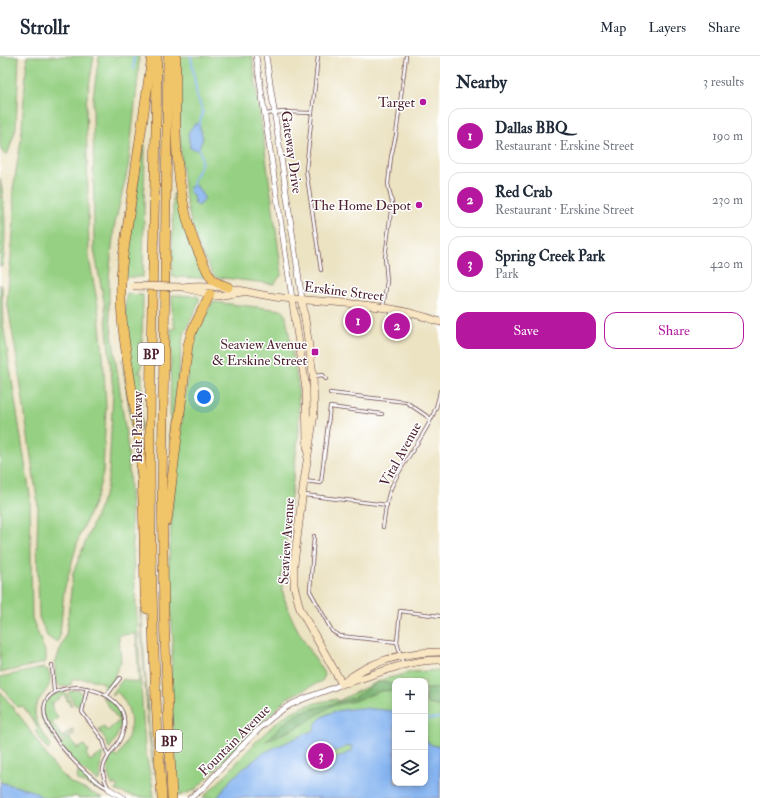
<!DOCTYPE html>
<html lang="en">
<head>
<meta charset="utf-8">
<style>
  body { margin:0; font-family:"IM FELL Double Pica",serif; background:#f6f6f7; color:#1f2937 }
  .controls { position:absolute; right:12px; bottom:12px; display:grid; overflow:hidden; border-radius:8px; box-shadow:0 2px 6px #0003 }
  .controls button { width:36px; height:36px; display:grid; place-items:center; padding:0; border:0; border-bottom:1px solid #e0e1e3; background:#fff; color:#1f2937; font:20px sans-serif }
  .you { position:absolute; left:204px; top:341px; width:14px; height:14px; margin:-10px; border:3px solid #fff; border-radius:50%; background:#1a73e8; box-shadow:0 0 0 6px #1a73e833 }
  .badge { display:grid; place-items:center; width:26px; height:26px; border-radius:50%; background:#b5179e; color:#fff; font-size:13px; font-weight:700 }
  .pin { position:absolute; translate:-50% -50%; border:2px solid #fff; box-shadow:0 1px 4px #0006 }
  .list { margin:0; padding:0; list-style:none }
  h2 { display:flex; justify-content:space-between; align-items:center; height:52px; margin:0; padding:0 16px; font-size:17px }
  h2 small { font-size:13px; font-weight:400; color:#747a83 }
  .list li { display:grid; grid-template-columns:26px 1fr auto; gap:12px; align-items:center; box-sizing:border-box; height:56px; margin:0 8px 8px; padding:0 8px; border:1px solid #e0e1e3; border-radius:12px }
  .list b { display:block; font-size:15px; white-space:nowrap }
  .list p { margin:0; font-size:13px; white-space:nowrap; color:#747a83 }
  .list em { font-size:13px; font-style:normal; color:#747a83 }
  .actions { display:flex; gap:8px; padding:12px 16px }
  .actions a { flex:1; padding:9px 0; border:1px solid #b5179e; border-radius:12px; text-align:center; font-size:14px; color:#b5179e }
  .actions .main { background:#b5179e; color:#fff }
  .icon { flex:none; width:22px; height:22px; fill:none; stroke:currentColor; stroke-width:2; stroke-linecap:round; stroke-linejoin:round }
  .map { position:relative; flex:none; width:440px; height:742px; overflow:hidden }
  header { display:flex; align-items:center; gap:24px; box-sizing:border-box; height:56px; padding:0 20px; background:#fff; border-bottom:1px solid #e0e1e3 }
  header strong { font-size:19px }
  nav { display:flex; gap:22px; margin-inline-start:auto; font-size:14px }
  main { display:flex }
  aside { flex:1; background:#fff }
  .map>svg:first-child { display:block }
  .green { fill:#96d083; stroke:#707857; fill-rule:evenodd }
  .forest { fill:#78b271; stroke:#61684e }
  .water { fill:#85b4f0; stroke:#686a8e; fill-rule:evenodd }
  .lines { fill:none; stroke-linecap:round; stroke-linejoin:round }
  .stream { stroke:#85b4f0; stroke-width:2 }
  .lane-casing { stroke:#623c42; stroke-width:4 }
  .street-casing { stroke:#623c42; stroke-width:6 }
  .secondary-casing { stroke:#623c42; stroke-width:8 }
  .highway-casing { stroke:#623c42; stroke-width:10 }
  .lane { stroke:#fff; stroke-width:2.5 }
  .street { stroke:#fff; stroke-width:5 }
  .secondary { stroke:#f9e7c3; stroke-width:7 }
  .highway { stroke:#f0c469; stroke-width:9 }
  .secondary-bridge-casing { stroke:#623c42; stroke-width:8; stroke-linecap:butt }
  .secondary-bridge { stroke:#f9e7c3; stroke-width:7 }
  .poi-dot { fill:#b5179e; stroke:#fff; stroke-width:1.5 }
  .labels { text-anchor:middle; stroke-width:3; stroke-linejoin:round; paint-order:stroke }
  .shield { fill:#fff; stroke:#80626b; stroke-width:1 }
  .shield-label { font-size:13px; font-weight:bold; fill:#4a1f2b }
  .poi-label { font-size:14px; fill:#4a1f2b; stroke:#fff; text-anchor:end }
  .street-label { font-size:14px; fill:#4a1f2b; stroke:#fff }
</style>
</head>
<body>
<header>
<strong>Strollr</strong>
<nav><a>Map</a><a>Layers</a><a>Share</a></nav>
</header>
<main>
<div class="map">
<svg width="440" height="742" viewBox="0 0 440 742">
  <rect width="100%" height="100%" fill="#fff"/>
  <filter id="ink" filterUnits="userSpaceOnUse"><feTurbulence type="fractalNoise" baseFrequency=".025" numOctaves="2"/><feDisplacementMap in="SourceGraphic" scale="8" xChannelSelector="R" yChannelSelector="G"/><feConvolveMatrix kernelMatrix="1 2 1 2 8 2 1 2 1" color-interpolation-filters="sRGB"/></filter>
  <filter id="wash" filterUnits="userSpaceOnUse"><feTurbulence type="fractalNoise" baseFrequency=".012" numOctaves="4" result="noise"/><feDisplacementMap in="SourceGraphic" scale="16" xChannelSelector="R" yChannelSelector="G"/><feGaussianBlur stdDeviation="0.9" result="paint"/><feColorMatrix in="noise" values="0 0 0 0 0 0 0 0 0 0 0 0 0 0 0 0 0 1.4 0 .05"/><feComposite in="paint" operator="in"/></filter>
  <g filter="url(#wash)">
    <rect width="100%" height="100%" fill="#ece3c3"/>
    <!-- green -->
    <g class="green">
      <path d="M0 0H19L16 72 8 97 5 99 1 94 0 89Z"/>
      <path d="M27 0H94L86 47 89 202 98 250 103 299 106 351 103 417 97 440 79 481 64 535 60 579 58 586 52 584 47 580 39 561 37 485 38 450 17 303 7 245 14 167 13 133 21 84Z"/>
      <path d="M99 0H139L138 21 128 112 114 172 109 222V256L128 393 134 517 145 693 152 727 154 742C139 742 129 740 115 734L118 730 114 728 113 730C106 718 106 710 112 697L117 701C133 680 137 656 117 636L113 640 112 638 123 623 139 627 136 578 119 579 121 606 114 620H117L106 634 103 633 104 627 89 623H72L71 629 61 631 55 625V607L66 579 73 517 106 435 109 417 113 335 105 251 94 193 93 41Z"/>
      <path d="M179 0H252L282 218 274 228 215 221C209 211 202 200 198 188 176 129 180 63 179 0Z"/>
      <path d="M143 89H145L143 221H126L125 218 133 160 136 154H134Z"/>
      <path d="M0 122C6 152 6 179 3 209L0 211Z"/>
      <path d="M173 138 177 139 187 181 204 219 202 222 172 221Z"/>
      <path d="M0 228 2 231 3 268 30 439 32 562 46 598V605L44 607 0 617Z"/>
      <path d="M127 238 143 239 142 286 139 287V289H142L141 315 138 316 142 318 141 376C138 357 120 248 127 238Z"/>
      <path d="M172 239 197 240 199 242V246L183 281 170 385 171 273 175 272 172 258Z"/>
      <path d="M213 246 283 254 286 261 298 328 299 374 281 523C284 559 307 589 325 619L322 625 287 642 195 734 178 740 170 627 173 584 168 519 172 450 190 297 197 273Z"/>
      <path d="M122 303 135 380 139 478 136 445V402Z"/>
      <path d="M141 552 149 669 155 717 154 718 148 671 140 557Z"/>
      <path d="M43 612 48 614C57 632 37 639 35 654 34 667 45 679 51 689L48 694 35 675 38 672 23 650 17 651 0 629V621Z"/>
      <path d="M440 614V742H202C231 717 259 676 290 657 304 648 321 646 337 643L338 645 381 624 412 616ZM395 625H425V727H395Z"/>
      <path d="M79 634 83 639 80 650 75 649 68 637 70 635Z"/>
      <path d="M0 635 22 663 53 709 71 727 103 742H79L75 740 71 742H43L32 735 0 726Z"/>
      <path d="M60 636H65L72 649H70L64 639 51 648 53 651 51 652 58 662 52 667 62 681 73 673 74 675 57 687C42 667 28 648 60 636Z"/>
      <path d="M101 639C128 651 124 673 109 693L106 684 99 674 104 671 107 675 119 665Z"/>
      <path d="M75 677 69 682 78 693 84 689 89 696 86 698 90 705 104 696 100 713 101 723 98 725 79 711 58 689Z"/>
      <path d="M78 716 105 735V737L77 724Z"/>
    </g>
    <!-- forest -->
    <g class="forest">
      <path d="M380 625 395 629V634L381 635 354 645 331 650 297 672 266 685 283 668 300 656 353 642Z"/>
      <path d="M440 632V651L428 648 425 644V633Z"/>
    </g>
    <!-- water -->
    <g class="water">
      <path d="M194 68H199L203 82 198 94 190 92 188 77Z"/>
      <path d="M196 129 205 143 199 150 195 148 193 139 189 136 190 131Z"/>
      <path d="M362 652 395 655V727H425V684L432 689 440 691V742H217L232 722 263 697 314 674C315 671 316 667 318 665 327 654 348 653 362 652ZM348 690H352V695C340 701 328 707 315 708L311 705 319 703 325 698 323 693 336 695Z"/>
      <path d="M0 726 33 735 43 742H0Z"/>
    </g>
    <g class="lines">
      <!-- stream -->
      <g class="stream">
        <path d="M191 0 197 40 203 56 199 69"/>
        <path d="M134 13V0"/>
        <path d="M194 132C190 124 198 117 201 108 203 102 200 96 198 89"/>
        <path d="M425 663 440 662"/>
      </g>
    </g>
  </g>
  <g filter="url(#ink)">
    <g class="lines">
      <defs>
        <g id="lane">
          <path d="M318 0 306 114 321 214"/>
          <path d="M265 58 283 56 312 57"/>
          <path d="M383 251 387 225 385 202 392 147 388 128 391 101 396 79 406 0"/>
          <path d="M391 268V254"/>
          <path d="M314 320 323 319 326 323"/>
          <path d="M330 337 406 346 431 363"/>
          <path d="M304 425 321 427 330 351 382 358"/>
          <path d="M304 439 387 449"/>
          <path d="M383 471C385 459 386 443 391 432 405 399 435 371 440 335"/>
          <path d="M314 480 310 535 332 575 340 580 397 586"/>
          <path d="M403 608 397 586 400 555 440 560"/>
          <path d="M52 609 54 636"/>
          <path d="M80 631C106 635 134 650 121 681 116 693 105 700 103 713 102 720 106 727 109 733 75 715 0 633 80 631Z"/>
          <path d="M87 632 82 656 103 684 108 700"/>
          <path d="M107 639 120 622"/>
        </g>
        <g id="street">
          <path d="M256 0 292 242"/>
          <path d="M266 0 302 243"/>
          <path d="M109 733 124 742"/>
          <path d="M190 742 201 734C225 709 257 670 285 652 302 641 324 637 342 628"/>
        </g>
        <g id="secondary">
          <path d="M183 231C217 226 250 238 283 242 335 247 391 247 440 266"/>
          <path d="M186 232 217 240 242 236"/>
          <path d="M292 242 306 333 307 391"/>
          <path d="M302 243 313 318 314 358 304 425 294 508V529L300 553 342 628"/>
          <path d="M346 627C379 618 404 604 440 604"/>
          <path d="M342 628C369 605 404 596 440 596"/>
        </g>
        <g id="highway">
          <path d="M157 0C156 124 151 249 150 373 150 496 153 619 162 742"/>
          <path d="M168 0 162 433 164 561 172 742"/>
          <path d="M176 0C175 67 172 142 202 204 205 210 209 221 214 225 218 228 224 229 228 231"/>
          <path d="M167 465 188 289 192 275 210 238"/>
          <path d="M147 553 145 539C144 484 144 428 138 374 131 317 115 259 123 201L152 0"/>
        </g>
      </defs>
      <!-- lane casing -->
      <use href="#lane" class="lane-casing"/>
      <!-- street casing -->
      <use href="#street" class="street-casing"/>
      <!-- secondary casing -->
      <use href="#secondary" class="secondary-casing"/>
      <!-- highway casing -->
      <use href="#highway" class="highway-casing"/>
      <!-- lane -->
      <use href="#lane" class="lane"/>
      <!-- street -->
      <use href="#street" class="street"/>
      <!-- secondary -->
      <use href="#secondary" class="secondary"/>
      <!-- highway -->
      <use href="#highway" class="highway"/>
      <defs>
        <path id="secondary-bridge" d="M133 230 183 231"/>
      </defs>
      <!-- secondary-bridge casing -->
      <use href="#secondary-bridge" class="secondary-bridge-casing"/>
      <!-- secondary-bridge -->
      <use href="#secondary-bridge" class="secondary-bridge"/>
    </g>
  </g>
  <!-- markers -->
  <g class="poi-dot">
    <circle cx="423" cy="46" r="4"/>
    <circle cx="419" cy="149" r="4"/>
    <rect x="311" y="292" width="8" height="8" rx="2"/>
  </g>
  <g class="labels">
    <!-- shield labels -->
    <g class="shield">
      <rect x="138" y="287" width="26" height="22" rx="3"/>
      <rect x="156" y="674" width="26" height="22" rx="3"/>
    </g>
    <g class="shield-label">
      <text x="151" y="303">BP</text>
      <text x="169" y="690">BP</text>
    </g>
    <!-- poi labels -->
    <g class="poi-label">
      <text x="415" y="51">Target</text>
      <text x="411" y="154">The Home Depot</text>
      <text x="307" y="293">Seaview Avenue<tspan x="307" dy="16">&amp; Erskine Street</tspan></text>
    </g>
    <!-- street labels -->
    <g class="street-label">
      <text transform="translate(292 96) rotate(82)" y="5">Gateway Drive</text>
      <text transform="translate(344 235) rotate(7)" y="5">Erskine Street</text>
      <text transform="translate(137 371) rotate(-90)" y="5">Belt Parkway</text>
      <text transform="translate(400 398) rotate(-61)" y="5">Vital Avenue</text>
      <text transform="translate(286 485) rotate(-86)" y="5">Seaview Avenue</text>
      <text transform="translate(234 684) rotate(-45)" y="5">Fountain Avenue</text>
    </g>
  </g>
</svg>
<div class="controls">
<button>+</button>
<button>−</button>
<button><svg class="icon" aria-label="layers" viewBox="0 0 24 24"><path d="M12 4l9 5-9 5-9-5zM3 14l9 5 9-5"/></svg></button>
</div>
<div class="you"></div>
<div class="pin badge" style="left:358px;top:265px">1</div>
<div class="pin badge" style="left:397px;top:270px">2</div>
<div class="pin badge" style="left:321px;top:700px">3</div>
</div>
<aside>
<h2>Nearby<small>3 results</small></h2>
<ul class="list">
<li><span class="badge">1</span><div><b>Dallas BBQ</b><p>Restaurant · Erskine Street</p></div><em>190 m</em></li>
<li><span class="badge">2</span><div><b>Red Crab</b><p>Restaurant · Erskine Street</p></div><em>230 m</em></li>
<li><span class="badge">3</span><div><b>Spring Creek Park</b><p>Park</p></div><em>420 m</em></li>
</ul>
<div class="actions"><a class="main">Save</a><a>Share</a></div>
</aside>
</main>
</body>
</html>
